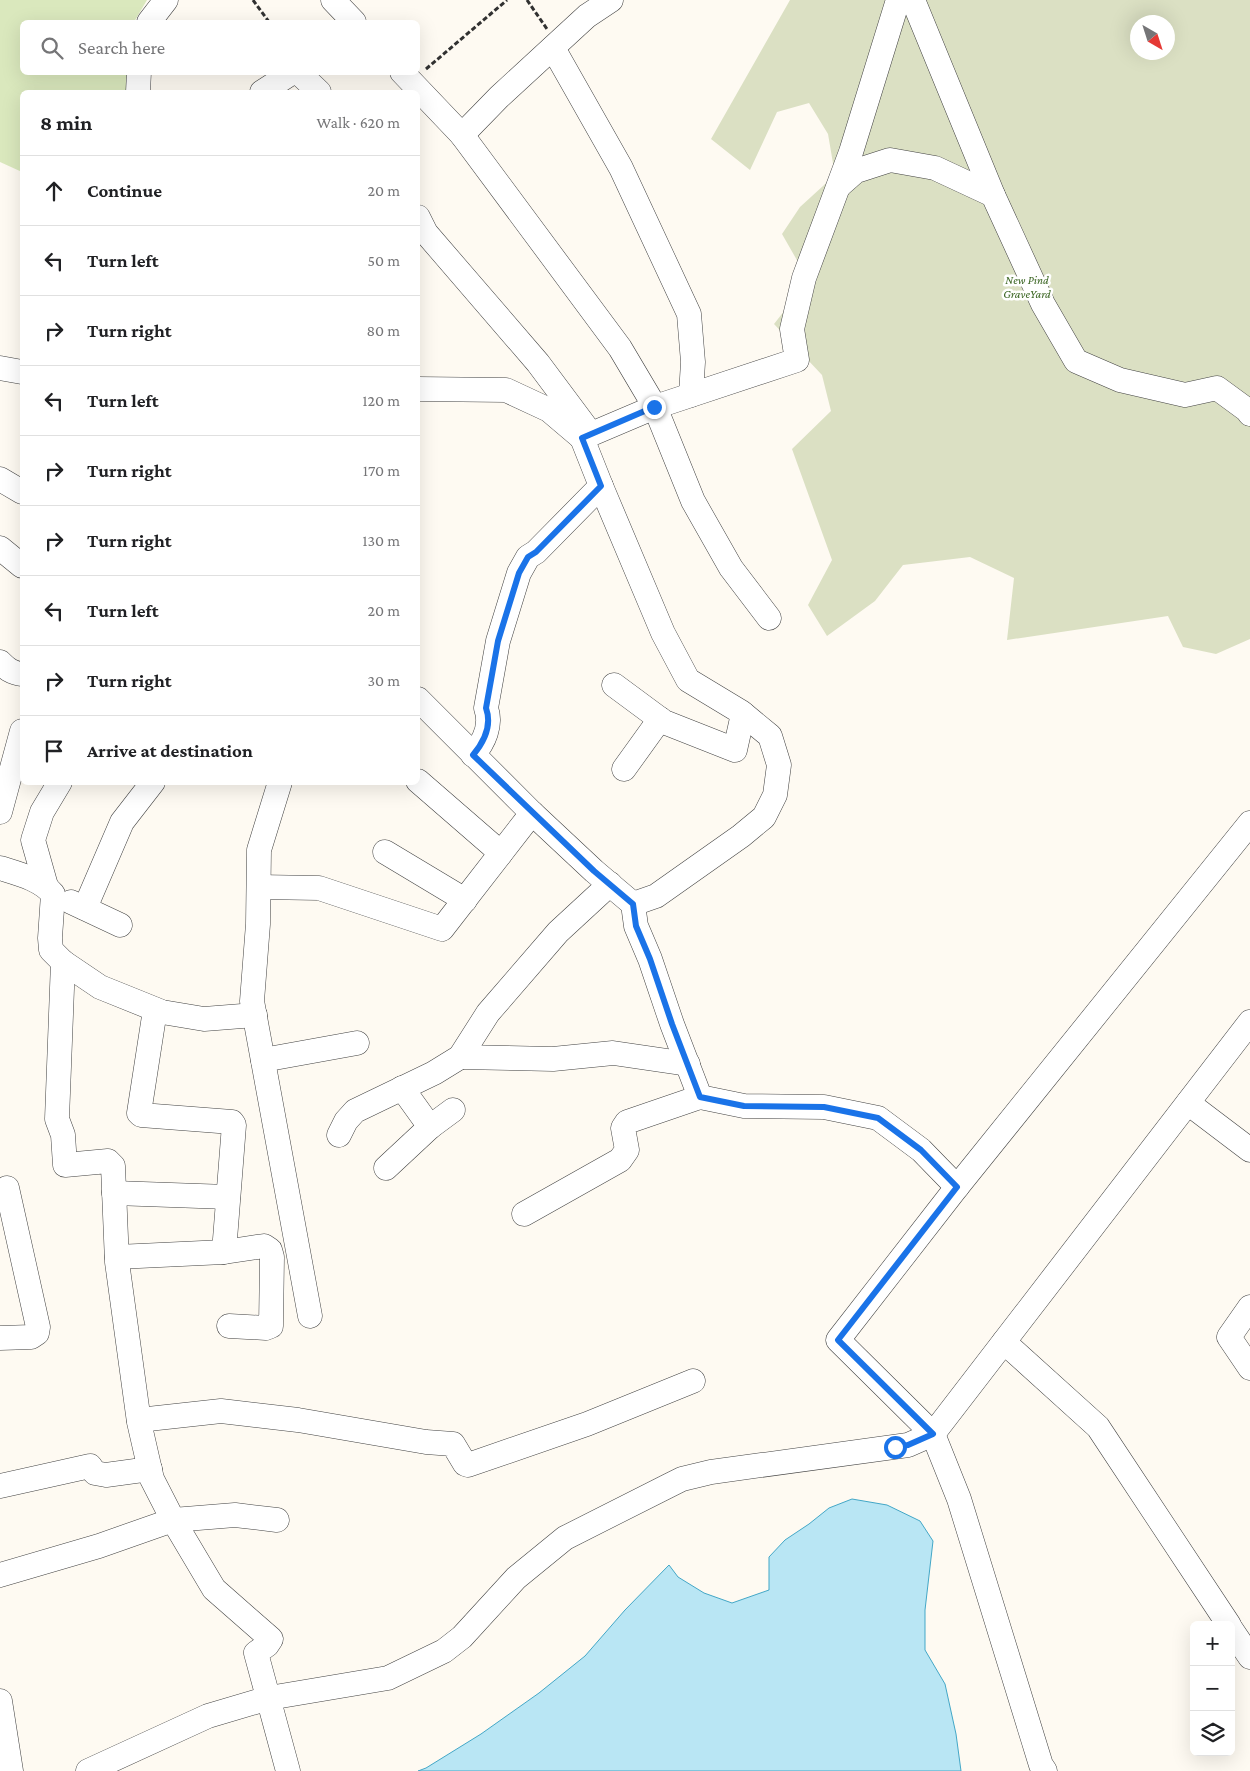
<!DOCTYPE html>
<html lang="en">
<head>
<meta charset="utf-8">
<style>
  body { margin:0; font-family:"Crimson Pro",serif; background:#f6f6f6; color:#202124 }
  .controls { position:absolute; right:15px; bottom:15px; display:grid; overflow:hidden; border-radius:8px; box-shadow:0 5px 20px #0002 }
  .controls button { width:45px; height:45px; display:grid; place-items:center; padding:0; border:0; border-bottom:1px solid #e0e0e0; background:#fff; color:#202124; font:25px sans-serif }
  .compass { position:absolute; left:1130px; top:15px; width:45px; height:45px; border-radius:50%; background:#fff; box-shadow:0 5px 20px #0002; rotate:141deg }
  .stop { position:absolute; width:15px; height:15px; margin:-11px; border:4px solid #1a73e8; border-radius:50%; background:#fff }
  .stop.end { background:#1a73e8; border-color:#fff; box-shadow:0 1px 5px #0008 }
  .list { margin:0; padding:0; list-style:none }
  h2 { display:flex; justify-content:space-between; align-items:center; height:65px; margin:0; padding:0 20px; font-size:21px }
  h2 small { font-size:16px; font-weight:400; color:#757577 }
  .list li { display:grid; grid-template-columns:32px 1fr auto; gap:15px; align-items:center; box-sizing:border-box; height:70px; padding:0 20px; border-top:1px solid #e0e0e0 }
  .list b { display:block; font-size:19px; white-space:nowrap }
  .list em { font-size:16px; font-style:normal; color:#757577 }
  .icon { flex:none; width:28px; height:28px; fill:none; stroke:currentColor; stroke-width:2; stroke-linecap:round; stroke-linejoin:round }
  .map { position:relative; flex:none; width:1250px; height:1771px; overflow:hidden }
  .search { position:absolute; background:#fff; box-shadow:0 5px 20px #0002; left:20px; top:20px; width:400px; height:55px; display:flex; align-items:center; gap:12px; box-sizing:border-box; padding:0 18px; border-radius:8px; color:#757577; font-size:19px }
  .panel { position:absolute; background:#fff; box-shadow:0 5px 20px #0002; left:20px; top:90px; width:400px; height:695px; border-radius:8px }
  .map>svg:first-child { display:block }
  .green { fill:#dae8bd }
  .cemetery { fill:#dbe0c3; fill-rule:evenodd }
  .water { fill:#b9e6f4; stroke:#43a7c7 }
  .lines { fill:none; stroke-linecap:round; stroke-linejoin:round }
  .minor-casing { stroke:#424242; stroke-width:25 }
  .path { stroke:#313131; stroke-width:3; stroke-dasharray:5 2.5; stroke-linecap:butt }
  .minor { stroke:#fff; stroke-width:24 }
  .route { stroke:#1a73e8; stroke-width:6 }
  .labels { text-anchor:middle; stroke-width:5; stroke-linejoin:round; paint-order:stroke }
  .park-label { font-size:12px; font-style:italic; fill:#3a6522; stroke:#fff }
</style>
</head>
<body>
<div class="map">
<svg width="1250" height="1771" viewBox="0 0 1250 1771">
  <rect width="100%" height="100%" fill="#fefaf2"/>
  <!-- green -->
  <path class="green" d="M0 0H147L134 22H22V72L130 73V92H22V172L0 162Z"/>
  <!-- cemetery -->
  <path class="cemetery" d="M790 0H1250V639L1216 654 1183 647 1168 616 1007 640 1014 578 970 557 903 565 875 601 827 636 808 605 832 560 792 449 831 411 822 375 774 324 796 296 798 262 782 234 800 207 835 175 828 134 809 103 777 112 750 170 711 139ZM1138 22H1168V52H1138Z"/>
  <!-- water -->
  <path class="water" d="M852 1499 887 1505 920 1521 933 1541 925 1610V1650L945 1684 956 1734 961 1771H418L426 1768 481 1734 539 1693 585 1656 625 1610 669 1565 678 1577 704 1593 732 1603 769 1590V1557L785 1540 809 1524 829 1508Z"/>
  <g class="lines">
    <defs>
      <g id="minor">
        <path d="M333 0 354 22"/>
        <path d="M913 0 993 195"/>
        <path d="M149 22 166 0"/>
        <path d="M553 48 621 168 689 314 693 362 691 395"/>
        <path d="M298 72 319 92"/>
        <path d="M402 72 462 135 620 348 655 407 693 501 731 568 769 618"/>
        <path d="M138 92 139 72"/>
        <path d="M262 92 293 72"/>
        <path d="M462 135 499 97 587 16 611 0"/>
        <path d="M839 186 856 171 890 160 935 168 993 195 1043 304 1076 361 1120 380 1185 395 1217 388 1247 410 1250 414"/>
        <path d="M418 217 426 233 538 363 585 426 582 438 601 486 663 633 688 680 741 712 770 736 779 765 775 795 764 817 741 836 656 896 633 904"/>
        <path d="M0 368 22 372"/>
        <path d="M418 389 506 390 549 410 582 438 655 407 797 360 792 329 804 278 851 152 898 0"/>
        <path d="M0 479 22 492"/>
        <path d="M0 548 22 566"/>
        <path d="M0 662C7 669 12 673 22 674"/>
        <path d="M614 685 664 722 735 750 743 714"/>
        <path d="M418 699 532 813 594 871 633 904 636 926 650 959 672 1024 700 1097 744 1106 824 1107 878 1118 921 1150 957 1187"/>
        <path d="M473 755C484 742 492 725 486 708L498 641 519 573 528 557 536 552 601 486"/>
        <path d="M624 769 660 719"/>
        <path d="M418 781 501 853"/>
        <path d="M280 782 259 850 258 924 252 1001 310 1316"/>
        <path d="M0 812 22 731"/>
        <path d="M385 852 465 900"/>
        <path d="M0 868C19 874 40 879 53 894L50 938 51 950 63 962 100 987 162 1012 204 1019 255 1015"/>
        <path d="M46 886 33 840 42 812 60 782"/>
        <path d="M259 887 319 888 442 929 532 813"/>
        <path d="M71 902 120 925"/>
        <path d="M85 908 122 822 153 782"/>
        <path d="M63 962 57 1119 63 1135 65 1165 108 1161 113 1166 117 1262 139 1422 152 1479 173 1520 214 1589 271 1639 267 1645 256 1653 288 1771"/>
        <path d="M155 1010 139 1113 141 1115 232 1122 234 1125 224 1252"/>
        <path d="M460 1057 553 1059 613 1053 688 1064"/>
        <path d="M263 1060 357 1043"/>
        <path d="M402 1088 430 1127"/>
        <path d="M1188 1103 1250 1150"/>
        <path d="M339 1135 346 1121 355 1111 434 1073 460 1057 488 1013 558 932 610 884"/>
        <path d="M386 1168 430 1127 453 1110"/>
        <path d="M114 1193 228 1197"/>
        <path d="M524 1214 620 1160 627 1150 623 1128 627 1122 700 1097"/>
        <path d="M117 1257 224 1252 264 1246 270 1250 272 1257 271 1326 266 1328 229 1326"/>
        <path d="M1250 1307 1229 1337 1250 1368"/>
        <path d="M0 1338 31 1337 37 1333 38 1327 7 1188"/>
        <path d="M1004 1342 1098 1427 1229 1625"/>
        <path d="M139 1420 221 1411 298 1420 426 1442 453 1444 465 1464 468 1465 587 1424 693 1381"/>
        <path d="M0 1486 90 1466 95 1473 106 1475 150 1469"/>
        <path d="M0 1575 99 1546 173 1520 235 1515 277 1520"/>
        <path d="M1231 1629 1250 1657"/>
        <path d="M0 1701 11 1771"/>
        <path d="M88 1771 208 1716 269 1698 388 1678 444 1651 462 1637 516 1578 565 1538 668 1486 682 1479 711 1472 908 1445 933 1434 1250 1022"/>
        <path d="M1045 1771 1041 1765 959 1499 933 1434 838 1340 957 1187 1250 823"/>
      </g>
    </defs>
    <!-- minor casing -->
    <use href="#minor" class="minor-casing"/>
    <!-- path -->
    <g class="path">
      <path d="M253 0 269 22"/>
      <path d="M527 0 547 29"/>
      <path d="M426 69 507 0"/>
    </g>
    <!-- minor -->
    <use href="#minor" class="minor"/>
  </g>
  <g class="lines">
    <!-- route -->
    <path class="route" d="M654 407 582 438 601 486 536 552 528 557 519 573 498 641 486 708C492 725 484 742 473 755L594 871 633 904 636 926 650 959 672 1024 700 1097 744 1106 824 1107 878 1118 921 1150 957 1187 838 1340 933 1434 908 1445 895 1447"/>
  </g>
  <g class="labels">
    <!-- park labels -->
    <g class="park-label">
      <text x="1027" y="284">New Pind<tspan x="1027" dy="14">GraveYard</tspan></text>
    </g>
  </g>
</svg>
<div class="controls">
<button>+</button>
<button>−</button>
<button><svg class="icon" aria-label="layers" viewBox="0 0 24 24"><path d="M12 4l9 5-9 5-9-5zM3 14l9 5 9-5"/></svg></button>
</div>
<svg class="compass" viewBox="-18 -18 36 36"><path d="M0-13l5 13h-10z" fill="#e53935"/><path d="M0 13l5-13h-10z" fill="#757577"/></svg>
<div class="stop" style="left:895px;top:1447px"></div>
<div class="stop end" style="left:654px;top:407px"></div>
<div class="search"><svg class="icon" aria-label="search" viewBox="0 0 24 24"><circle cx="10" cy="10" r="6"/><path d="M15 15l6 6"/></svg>Search here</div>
<section class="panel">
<h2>8 min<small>Walk · 620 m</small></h2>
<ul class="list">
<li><svg class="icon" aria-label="ahead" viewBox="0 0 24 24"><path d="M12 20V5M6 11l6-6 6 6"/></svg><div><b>Continue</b></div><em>20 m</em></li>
<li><svg class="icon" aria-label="left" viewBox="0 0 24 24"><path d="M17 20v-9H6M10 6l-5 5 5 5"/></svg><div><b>Turn left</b></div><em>50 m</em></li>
<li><svg class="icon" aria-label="right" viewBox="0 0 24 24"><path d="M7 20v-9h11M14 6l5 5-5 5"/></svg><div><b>Turn right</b></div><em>80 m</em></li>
<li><svg class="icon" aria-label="left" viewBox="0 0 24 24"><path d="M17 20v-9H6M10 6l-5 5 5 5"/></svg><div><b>Turn left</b></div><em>120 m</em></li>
<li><svg class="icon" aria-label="right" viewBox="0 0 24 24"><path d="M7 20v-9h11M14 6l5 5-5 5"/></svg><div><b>Turn right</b></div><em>170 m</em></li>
<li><svg class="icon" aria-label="right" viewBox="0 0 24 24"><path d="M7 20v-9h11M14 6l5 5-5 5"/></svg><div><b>Turn right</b></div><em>130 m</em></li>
<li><svg class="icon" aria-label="left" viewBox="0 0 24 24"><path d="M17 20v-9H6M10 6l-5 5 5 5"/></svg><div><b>Turn left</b></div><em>20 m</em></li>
<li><svg class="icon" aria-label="right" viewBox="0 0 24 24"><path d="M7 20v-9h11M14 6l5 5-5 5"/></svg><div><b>Turn right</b></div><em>30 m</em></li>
<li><svg class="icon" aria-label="arrive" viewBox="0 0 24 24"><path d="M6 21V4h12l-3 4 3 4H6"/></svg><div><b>Arrive at destination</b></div></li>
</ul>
</section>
</div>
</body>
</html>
